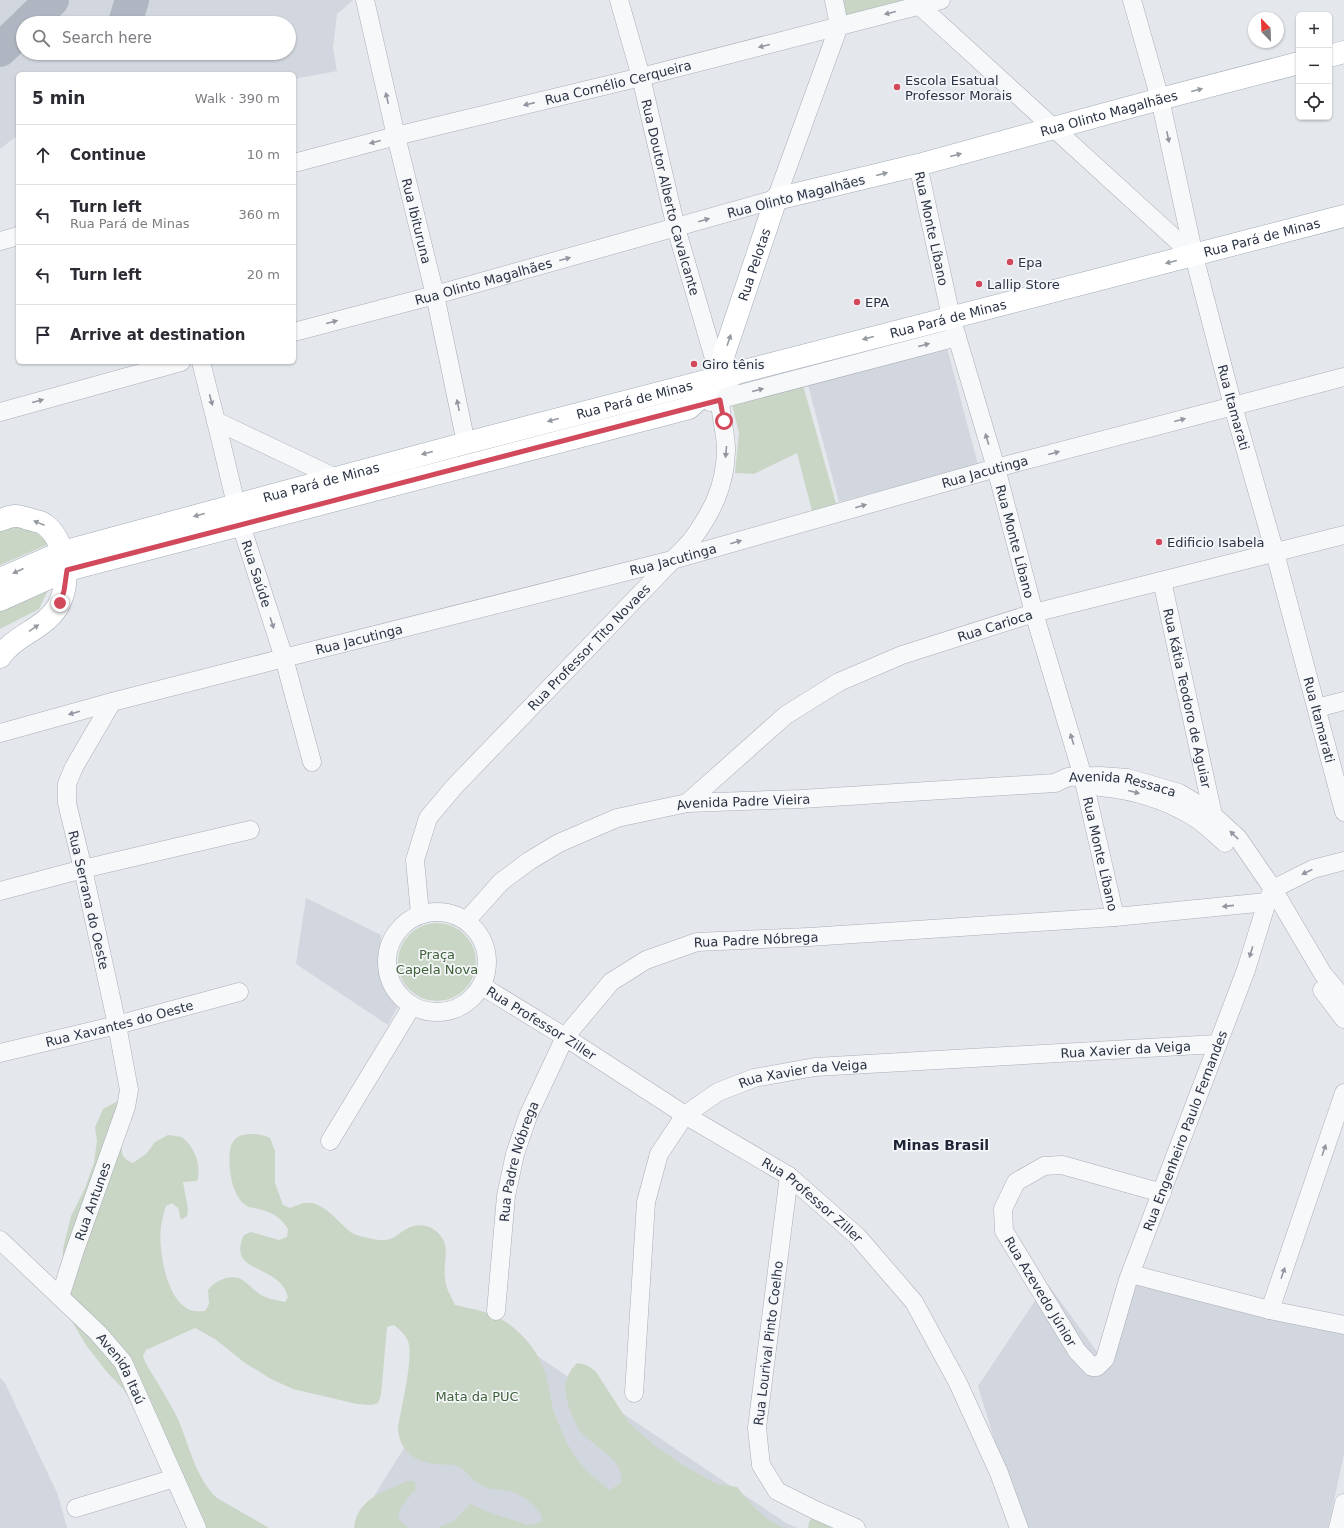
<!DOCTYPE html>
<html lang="en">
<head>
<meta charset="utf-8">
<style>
  body { margin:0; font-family:"DejaVu Sans",sans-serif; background:#f7f7f7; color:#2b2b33 }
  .controls { position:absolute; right:12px; top:12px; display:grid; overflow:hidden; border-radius:6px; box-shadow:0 1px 3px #0004 }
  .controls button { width:36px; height:36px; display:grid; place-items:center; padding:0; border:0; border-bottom:1px solid #e1e1e2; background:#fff; color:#2b2b33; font:20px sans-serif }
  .compass { position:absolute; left:1248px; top:12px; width:36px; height:36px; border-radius:50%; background:#fff; box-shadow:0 1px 3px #0004; rotate:337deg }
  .stop { position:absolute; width:12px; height:12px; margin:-9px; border:3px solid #d1495b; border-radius:50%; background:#fff }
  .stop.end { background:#d1495b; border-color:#fff; box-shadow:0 1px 4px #0008 }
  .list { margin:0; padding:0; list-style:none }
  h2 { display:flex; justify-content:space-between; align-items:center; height:52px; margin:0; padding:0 16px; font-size:17px }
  h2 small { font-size:13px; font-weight:400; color:#7c7c81 }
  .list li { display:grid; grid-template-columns:26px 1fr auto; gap:12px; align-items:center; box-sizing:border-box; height:60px; padding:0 16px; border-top:1px solid #e1e1e2 }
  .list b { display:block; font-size:15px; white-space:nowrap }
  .list p { margin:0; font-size:13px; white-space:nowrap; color:#7c7c81 }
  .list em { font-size:13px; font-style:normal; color:#7c7c81 }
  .icon { flex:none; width:22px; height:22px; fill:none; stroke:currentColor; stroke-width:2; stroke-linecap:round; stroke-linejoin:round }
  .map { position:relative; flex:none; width:1344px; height:1528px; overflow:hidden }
  .search { position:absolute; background:#fff; box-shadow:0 1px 3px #0004; left:16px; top:16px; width:280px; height:44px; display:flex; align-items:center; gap:10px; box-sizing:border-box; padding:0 14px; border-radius:22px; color:#7c7c81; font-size:15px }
  .panel { position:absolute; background:#fff; box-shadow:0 1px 3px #0004; left:16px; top:72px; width:280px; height:292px; border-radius:6px }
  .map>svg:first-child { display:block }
  .built { fill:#d2d6de; fill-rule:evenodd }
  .green { fill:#c9d6c5 }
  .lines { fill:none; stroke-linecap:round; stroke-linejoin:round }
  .taxiway { stroke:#b0b6c1; stroke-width:34 }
  .minor-casing { stroke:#a9aeb7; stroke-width:19 }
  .major-casing { stroke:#a3abb8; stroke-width:23 }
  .minor { stroke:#f7f8fa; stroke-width:18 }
  .major { stroke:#fff; stroke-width:22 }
  .oneway { fill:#9196a0 }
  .oneway2 { fill:#959aa2 }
  .route { stroke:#d1495b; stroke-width:5 }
  .poi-dot { fill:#d1495b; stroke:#f4f6f9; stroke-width:1.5 }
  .labels { text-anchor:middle; stroke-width:3.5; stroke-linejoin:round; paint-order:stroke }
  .poi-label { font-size:13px; fill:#2b3445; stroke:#f4f6f9; text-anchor:start }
  .street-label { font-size:13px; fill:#2b3445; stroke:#f4f6f9 }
  .park-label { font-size:13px; fill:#3f6138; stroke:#f4f6f9 }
  .neighbourhood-label { font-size:14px; font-weight:bold; fill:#1d2536; stroke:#f4f6f9 }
</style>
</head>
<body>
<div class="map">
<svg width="1344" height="1528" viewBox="0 0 1344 1528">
  <rect width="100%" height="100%" fill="#e4e7ec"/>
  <!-- built -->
  <g class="built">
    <path d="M0 0H353L337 14 333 48 337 71 294 79V74H18V135L0 149ZM23 23H289V53H23Z"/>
    <path d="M947 348 978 465 839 502 808 385Z"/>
    <path d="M306 898 381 935 380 962 384 984 398 1006 388 1025 296 964Z"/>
    <path d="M1129 1279 1344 1327V1454L1328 1528H1021L978 1386 1047 1283 1106 1364Z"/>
    <path d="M484 1320 786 1523 798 1528H354Z"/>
    <path d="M0 1378 5 1383 58 1495 67 1528H0Z"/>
  </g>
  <!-- green -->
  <g class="green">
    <path d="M838 0H909L842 21Z"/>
    <path d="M803 385 837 507 813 515 797 453 754 474 735 473 739 433 731 400Z"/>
    <path d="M0 525 31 527 49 544 0 565Z"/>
    <path d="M50 586 39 609 0 629V608Z"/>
    <circle cx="437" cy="962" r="39"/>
    <path d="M118 1101C121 1106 126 1113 127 1118 131 1134 109 1154 133 1163L146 1154 155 1142 168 1135C172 1136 180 1136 183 1138 195 1147 202 1168 197 1181L183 1182 188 1209 187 1216 181 1220 178 1208 172 1203 166 1206C164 1212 162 1220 161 1227 158 1249 166 1300 190 1310 195 1312 200 1311 205 1311L209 1304 208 1290C215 1281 229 1274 241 1279 248 1283 254 1291 261 1295 268 1299 277 1300 285 1302L288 1297C286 1291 283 1285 278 1281 262 1266 229 1267 244 1235L251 1232 279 1240 287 1237 288 1229C280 1217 274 1213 259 1209 256 1208 250 1208 247 1206 231 1197 228 1166 230 1150 231 1143 236 1136 243 1135 253 1133 261 1134 270 1138L275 1151V1183L283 1205 290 1208C295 1206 300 1204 304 1203 324 1200 338 1223 352 1233 357 1236 366 1237 372 1239 376 1239 381 1241 384 1240 392 1240 397 1235 403 1231 414 1223 429 1223 439 1234 451 1246 443 1261 445 1277 445 1287 451 1296 455 1305 468 1308 481 1310 493 1315 518 1326 539 1350 546 1376 550 1390 551 1406 557 1420 569 1452 582 1470 610 1490L622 1482C622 1455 592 1448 579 1429 576 1425 574 1419 572 1415 564 1396 561 1379 577 1363 585 1364 590 1366 596 1372L629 1423 653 1444 682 1465 717 1484 737 1487C750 1503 766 1523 786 1528H437L454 1521 470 1504 491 1513 528 1525 536 1524 542 1521 541 1514C533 1505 524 1495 512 1492 501 1489 489 1490 479 1484 471 1480 464 1467 455 1465 449 1464 442 1465 436 1464 414 1462 399 1450 398 1428 401 1407 414 1358 408 1341 405 1334 400 1330 394 1325L387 1327 381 1395 378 1403 371 1405 357 1404 293 1389 271 1379 245 1363 215 1339 195 1328 146 1350 143 1356 145 1362C155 1379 166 1396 175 1413 189 1441 194 1477 217 1498L269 1528H187V1519L161 1470 144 1419 123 1389 106 1371 86 1345 74 1325 62 1297 63 1249 71 1216 85 1188 94 1163 97 1141 95 1127 103 1109Z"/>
    <path d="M408 1481H414L416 1488C410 1498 399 1505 398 1517L402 1523 410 1528H354C357 1499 384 1491 408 1481Z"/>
    <path d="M813 1516 820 1519 832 1528H808L809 1522Z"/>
  </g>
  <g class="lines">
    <!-- taxiway -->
    <g class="taxiway">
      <path d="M28 23 52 0"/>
      <path d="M125 23 132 0"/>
      <path d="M0 50 23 28"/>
    </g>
    <defs>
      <g id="minor">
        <path id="s1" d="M365 0 396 136 435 295 466 443"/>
        <path id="s2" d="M619 0 641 77 676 228 718 372"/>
        <path d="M918 0 920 6 1194 256"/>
        <path id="s3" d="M1132 0 1160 99 1194 256 1233 406 1275 553 1344 812"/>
        <path id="s4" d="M294 163 396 136 641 77 941 0"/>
        <path id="s5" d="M918 165 951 317 996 468 1034 613 1083 777 1115 917"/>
        <path d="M0 241 18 236"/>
        <path id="s6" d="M294 332 435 295 776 199 839 26 834 0"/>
        <path id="s7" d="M201 362 216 421 241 525 284 658 312 762"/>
        <path d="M710 402 957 337"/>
        <path d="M0 412 181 362"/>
        <path d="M216 421 336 478"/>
        <path id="s8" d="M1162 581 1213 815"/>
        <path d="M1317 708 1344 701"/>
        <path id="s9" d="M0 733 112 702 284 658 672 560 996 468 1344 377"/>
        <path d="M1100 787C1132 790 1164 799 1192 816 1204 823 1215 834 1225 843"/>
        <path id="s10" d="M687 803 786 715 839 682 902 655 1034 613 1344 535"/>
        <path d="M0 891 83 869 250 830"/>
        <circle cx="437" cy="962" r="50"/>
        <path id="s11" d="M420 914 415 860 428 818 454 787 691 541C712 512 725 487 726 451 727 432 716 407 723 390 726 383 733 377 739 372"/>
        <path id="s12" d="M467 920 501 882 529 861 559 843 617 818 687 803 801 799 1055 783 1068 777 1100 776 1128 778 1179 793 1199 805 1213 815 1238 838 1273 889 1323 974 1344 999"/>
        <path id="s13" d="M482 986 565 1037 685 1115 789 1176 858 1237 914 1302 958 1383 999 1473 1019 1528"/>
        <path d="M1322 990 1344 1019"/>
        <path id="s14" d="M0 1053 117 1025 239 992"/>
        <path d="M330 1141 412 1006"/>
        <path d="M789 1176 757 1428 761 1465 777 1491 815 1510 856 1528"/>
        <path id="s15" d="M1162 1193 1062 1165 1044 1166 1016 1182 1003 1209 1004 1231 1077 1351 1092 1367H1097L1105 1359 1128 1280 1246 970 1267 902 1273 889 1313 869 1344 861"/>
        <path id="s16" d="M0 1240 98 1333 123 1362 197 1528"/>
        <path d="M1131 1274 1270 1310 1344 1325"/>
        <path id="s17" d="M60 1297 75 1250 126 1107 129 1090 117 1025 83 869 67 803V784L74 767 112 702"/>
        <path d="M1270 1310 1344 1093"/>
        <path id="s18" d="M496 1311 506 1196 515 1154 528 1116 565 1037 611 982 646 960 697 942 809 937 1115 917 1267 902"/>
        <path id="s19" d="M634 1393 646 1202 659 1154 685 1115 718 1092 754 1078 815 1067 1217 1044"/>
        <path d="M76 1508 175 1478"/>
        <path d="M1338 1528 1344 1503"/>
      </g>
      <g id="major">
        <path d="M1329 56 1344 52"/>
        <path d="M0 520C4 519 10 516 15 516 19 515 25 518 29 519 34 521 40 521 44 524 65 539 71 579 60 602 49 628 15 634 0 657"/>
        <path id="s20" d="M0 579 62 552 466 443 1344 216"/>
        <path id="s21" d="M0 600 67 570 689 408 703 395 718 372 776 199 918 165 1160 99 1299 63"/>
      </g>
    </defs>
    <!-- minor casing -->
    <use href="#minor" class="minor-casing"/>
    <!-- major casing -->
    <use href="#major" class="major-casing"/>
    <!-- minor -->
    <use href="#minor" class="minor"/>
    <!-- major -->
    <use href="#major" class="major"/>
  </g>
  <!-- one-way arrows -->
  <defs><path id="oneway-solid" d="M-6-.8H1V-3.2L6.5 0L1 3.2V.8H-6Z"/></defs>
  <g class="oneway">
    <use href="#oneway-solid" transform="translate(890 13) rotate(166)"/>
    <use href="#oneway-solid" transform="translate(764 46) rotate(166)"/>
    <use href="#oneway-solid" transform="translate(387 98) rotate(-103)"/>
    <use href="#oneway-solid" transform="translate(529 104) rotate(167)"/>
    <use href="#oneway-solid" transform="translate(1168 137) rotate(78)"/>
    <use href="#oneway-solid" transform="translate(375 142) rotate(165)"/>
    <use href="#oneway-solid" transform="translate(704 220) rotate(-16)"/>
    <use href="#oneway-solid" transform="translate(565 259) rotate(-15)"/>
    <use href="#oneway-solid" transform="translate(332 322) rotate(-15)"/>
    <use href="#oneway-solid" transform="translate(924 345) rotate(-15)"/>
    <use href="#oneway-solid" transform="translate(758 390) rotate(-15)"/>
    <use href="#oneway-solid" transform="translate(211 400) rotate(75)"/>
    <use href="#oneway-solid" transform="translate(38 401) rotate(-15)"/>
    <use href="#oneway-solid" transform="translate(458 405) rotate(-102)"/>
    <use href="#oneway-solid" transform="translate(1180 420) rotate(-15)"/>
    <use href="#oneway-solid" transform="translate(987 439) rotate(-107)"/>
    <use href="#oneway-solid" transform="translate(726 452) rotate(95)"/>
    <use href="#oneway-solid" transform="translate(1054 453) rotate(-15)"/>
    <use href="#oneway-solid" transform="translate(861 506) rotate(-16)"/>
    <use href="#oneway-solid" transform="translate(736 542) rotate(-16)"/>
    <use href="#oneway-solid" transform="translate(272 623) rotate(72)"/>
    <use href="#oneway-solid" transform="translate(74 713) rotate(164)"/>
    <use href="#oneway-solid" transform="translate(1072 739) rotate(-107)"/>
    <use href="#oneway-solid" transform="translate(1134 792) rotate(15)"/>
    <use href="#oneway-solid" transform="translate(1234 835) rotate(-136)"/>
    <use href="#oneway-solid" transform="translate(1307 872) rotate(154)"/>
    <use href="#oneway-solid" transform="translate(1228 906) rotate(174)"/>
    <use href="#oneway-solid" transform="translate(1251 952) rotate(107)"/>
    <use href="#oneway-solid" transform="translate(1324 1150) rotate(-71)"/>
    <use href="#oneway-solid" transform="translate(1283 1273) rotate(-71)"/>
  </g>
  <g class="oneway2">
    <use href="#oneway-solid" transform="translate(1197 90) rotate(-14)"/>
    <use href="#oneway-solid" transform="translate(956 155) rotate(-15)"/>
    <use href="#oneway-solid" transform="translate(882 174) rotate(-14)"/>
    <use href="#oneway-solid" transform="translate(1171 262) rotate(166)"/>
    <use href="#oneway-solid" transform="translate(868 338) rotate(165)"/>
    <use href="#oneway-solid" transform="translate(729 340) rotate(-71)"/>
    <use href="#oneway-solid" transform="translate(553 420) rotate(165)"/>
    <use href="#oneway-solid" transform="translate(427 453) rotate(165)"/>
    <use href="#oneway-solid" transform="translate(199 515) rotate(165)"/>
    <use href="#oneway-solid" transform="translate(39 523) rotate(-158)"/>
    <use href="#oneway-solid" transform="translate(18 571) rotate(156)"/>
    <use href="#oneway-solid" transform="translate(34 628) rotate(-34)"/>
  </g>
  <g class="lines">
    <!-- route -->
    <path class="route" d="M60 603 64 591 67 570 720 400 724 421"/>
  </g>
  <!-- markers -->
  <g class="poi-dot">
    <circle cx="897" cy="87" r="4"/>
    <circle cx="1010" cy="262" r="4"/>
    <circle cx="979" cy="284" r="4"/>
    <circle cx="857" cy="302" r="4"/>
    <circle cx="694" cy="364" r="4"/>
    <circle cx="1159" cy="542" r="4"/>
  </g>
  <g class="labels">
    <!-- poi labels -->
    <g class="poi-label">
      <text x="905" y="85">Escola Esatual<tspan x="905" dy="15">Professor Morais</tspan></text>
      <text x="1018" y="267">Epa</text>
      <text x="987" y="289">Lallip Store</text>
      <text x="865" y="307">EPA</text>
      <text x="702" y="369">Giro tênis</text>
      <text x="1167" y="547">Edificio Isabela</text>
    </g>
    <!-- street labels -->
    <g class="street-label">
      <text dy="5" stroke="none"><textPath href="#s4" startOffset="334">Rua Cornélio Cerqueira</textPath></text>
      <text dy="5" stroke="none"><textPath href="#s21" startOffset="1289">Rua Olinto Magalhães</textPath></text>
      <text transform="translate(796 196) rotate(-14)" y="5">Rua Olinto Magalhães</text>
      <text dy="5" stroke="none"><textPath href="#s2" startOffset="204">Rua Doutor Alberto Cavalcante</textPath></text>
      <text dy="5" stroke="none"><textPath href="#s1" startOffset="227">Rua Ibituruna</textPath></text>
      <text dy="5" stroke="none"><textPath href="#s5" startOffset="65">Rua Monte Líbano</textPath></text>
      <text dy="5" stroke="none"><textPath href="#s20" startOffset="1308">Rua Pará de Minas</textPath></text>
      <text dy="5" stroke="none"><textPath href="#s21" startOffset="876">Rua Pelotas</textPath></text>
      <text dy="5" stroke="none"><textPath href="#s6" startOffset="196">Rua Olinto Magalhães</textPath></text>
      <text dy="5" stroke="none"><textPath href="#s20" startOffset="984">Rua Pará de Minas</textPath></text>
      <text dy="5" stroke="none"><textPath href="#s20" startOffset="660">Rua Pará de Minas</textPath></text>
      <text dy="5" stroke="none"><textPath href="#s3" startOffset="420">Rua Itamarati</textPath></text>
      <text dy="5" stroke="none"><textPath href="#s9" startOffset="1019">Rua Jacutinga</textPath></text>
      <text dy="5" stroke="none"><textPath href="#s20" startOffset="336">Rua Pará de Minas</textPath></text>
      <text dy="5" stroke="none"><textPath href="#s5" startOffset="389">Rua Monte Líbano</textPath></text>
      <text dy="5" stroke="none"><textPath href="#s9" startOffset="695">Rua Jacutinga</textPath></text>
      <text dy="5" stroke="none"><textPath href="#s7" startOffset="219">Rua Saúde</textPath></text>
      <text dy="5" stroke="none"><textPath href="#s10" startOffset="361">Rua Carioca</textPath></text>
      <text dy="5" stroke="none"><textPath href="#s9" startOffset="371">Rua Jacutinga</textPath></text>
      <text dy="5" stroke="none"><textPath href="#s11" startOffset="333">Rua Professor Tito Novaes</textPath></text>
      <text dy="5" stroke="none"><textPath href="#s8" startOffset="120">Rua Kátia Teodoro de Aguiar</textPath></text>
      <text dy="5" stroke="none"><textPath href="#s3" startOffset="744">Rua Itamarati</textPath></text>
      <text dy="5" stroke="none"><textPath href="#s12" startOffset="694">Avenida Ressaca</textPath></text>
      <text dy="5" stroke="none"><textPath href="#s12" startOffset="312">Avenida Padre Vieira</textPath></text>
      <text dy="5" stroke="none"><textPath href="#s5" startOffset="713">Rua Monte Líbano</textPath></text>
      <text transform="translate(89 900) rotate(77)" y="5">Rua Serrana do Oeste</text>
      <text dy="5" stroke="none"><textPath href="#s18" startOffset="512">Rua Padre Nóbrega</textPath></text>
      <text dy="5" stroke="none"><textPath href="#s14" startOffset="123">Rua Xavantes do Oeste</textPath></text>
      <text dy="5" stroke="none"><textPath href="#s13" startOffset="70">Rua Professor Ziller</textPath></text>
      <text dy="5" stroke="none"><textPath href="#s19" startOffset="740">Rua Xavier da Veiga</textPath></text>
      <text dy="5" stroke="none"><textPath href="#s19" startOffset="416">Rua Xavier da Veiga</textPath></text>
      <text dy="5" stroke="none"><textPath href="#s15" startOffset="627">Rua Engenheiro Paulo Fernandes</textPath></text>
      <text dy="5" stroke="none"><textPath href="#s18" startOffset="152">Rua Padre Nóbrega</textPath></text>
      <text dy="5" stroke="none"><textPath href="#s13" startOffset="394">Rua Professor Ziller</textPath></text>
      <text dy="5" stroke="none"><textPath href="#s17" startOffset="101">Rua Antunes</textPath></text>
      <text dy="5" stroke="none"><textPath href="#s15" startOffset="277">Rua Azevedo Júnior</textPath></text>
      <text transform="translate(768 1343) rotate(-83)" y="5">Rua Lourival Pinto Coelho</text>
      <text dy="5" stroke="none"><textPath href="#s16" startOffset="178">Avenida Itaú</textPath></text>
    </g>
    <!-- park labels -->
    <g class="park-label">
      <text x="437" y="959">Praça<tspan x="437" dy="15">Capela Nova</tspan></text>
      <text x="477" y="1401">Mata da PUC</text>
    </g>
    <!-- neighbourhood labels -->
    <g class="neighbourhood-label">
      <text x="941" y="1150">Minas Brasil</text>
    </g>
  </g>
</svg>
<div class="controls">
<button>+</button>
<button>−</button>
<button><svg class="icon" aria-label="locate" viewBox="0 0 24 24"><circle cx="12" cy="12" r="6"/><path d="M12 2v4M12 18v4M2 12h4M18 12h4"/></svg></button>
</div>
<svg class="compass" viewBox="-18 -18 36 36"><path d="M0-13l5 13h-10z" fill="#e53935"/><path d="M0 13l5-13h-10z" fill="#7c7c81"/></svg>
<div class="stop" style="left:724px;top:421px"></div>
<div class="stop end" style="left:60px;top:603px"></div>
<div class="search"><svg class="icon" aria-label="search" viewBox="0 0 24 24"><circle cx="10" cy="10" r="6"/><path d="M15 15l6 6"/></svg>Search here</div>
<section class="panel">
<h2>5 min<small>Walk · 390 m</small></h2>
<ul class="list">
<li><svg class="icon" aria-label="ahead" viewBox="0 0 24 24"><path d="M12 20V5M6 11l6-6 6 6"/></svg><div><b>Continue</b></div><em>10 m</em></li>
<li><svg class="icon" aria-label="left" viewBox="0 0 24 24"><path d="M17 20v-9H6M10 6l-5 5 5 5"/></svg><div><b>Turn left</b><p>Rua Pará de Minas</p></div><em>360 m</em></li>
<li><svg class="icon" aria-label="left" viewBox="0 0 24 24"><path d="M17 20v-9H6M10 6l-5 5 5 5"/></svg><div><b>Turn left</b></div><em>20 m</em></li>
<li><svg class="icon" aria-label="arrive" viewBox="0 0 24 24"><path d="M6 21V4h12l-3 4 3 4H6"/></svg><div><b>Arrive at destination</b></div></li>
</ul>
</section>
</div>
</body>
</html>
